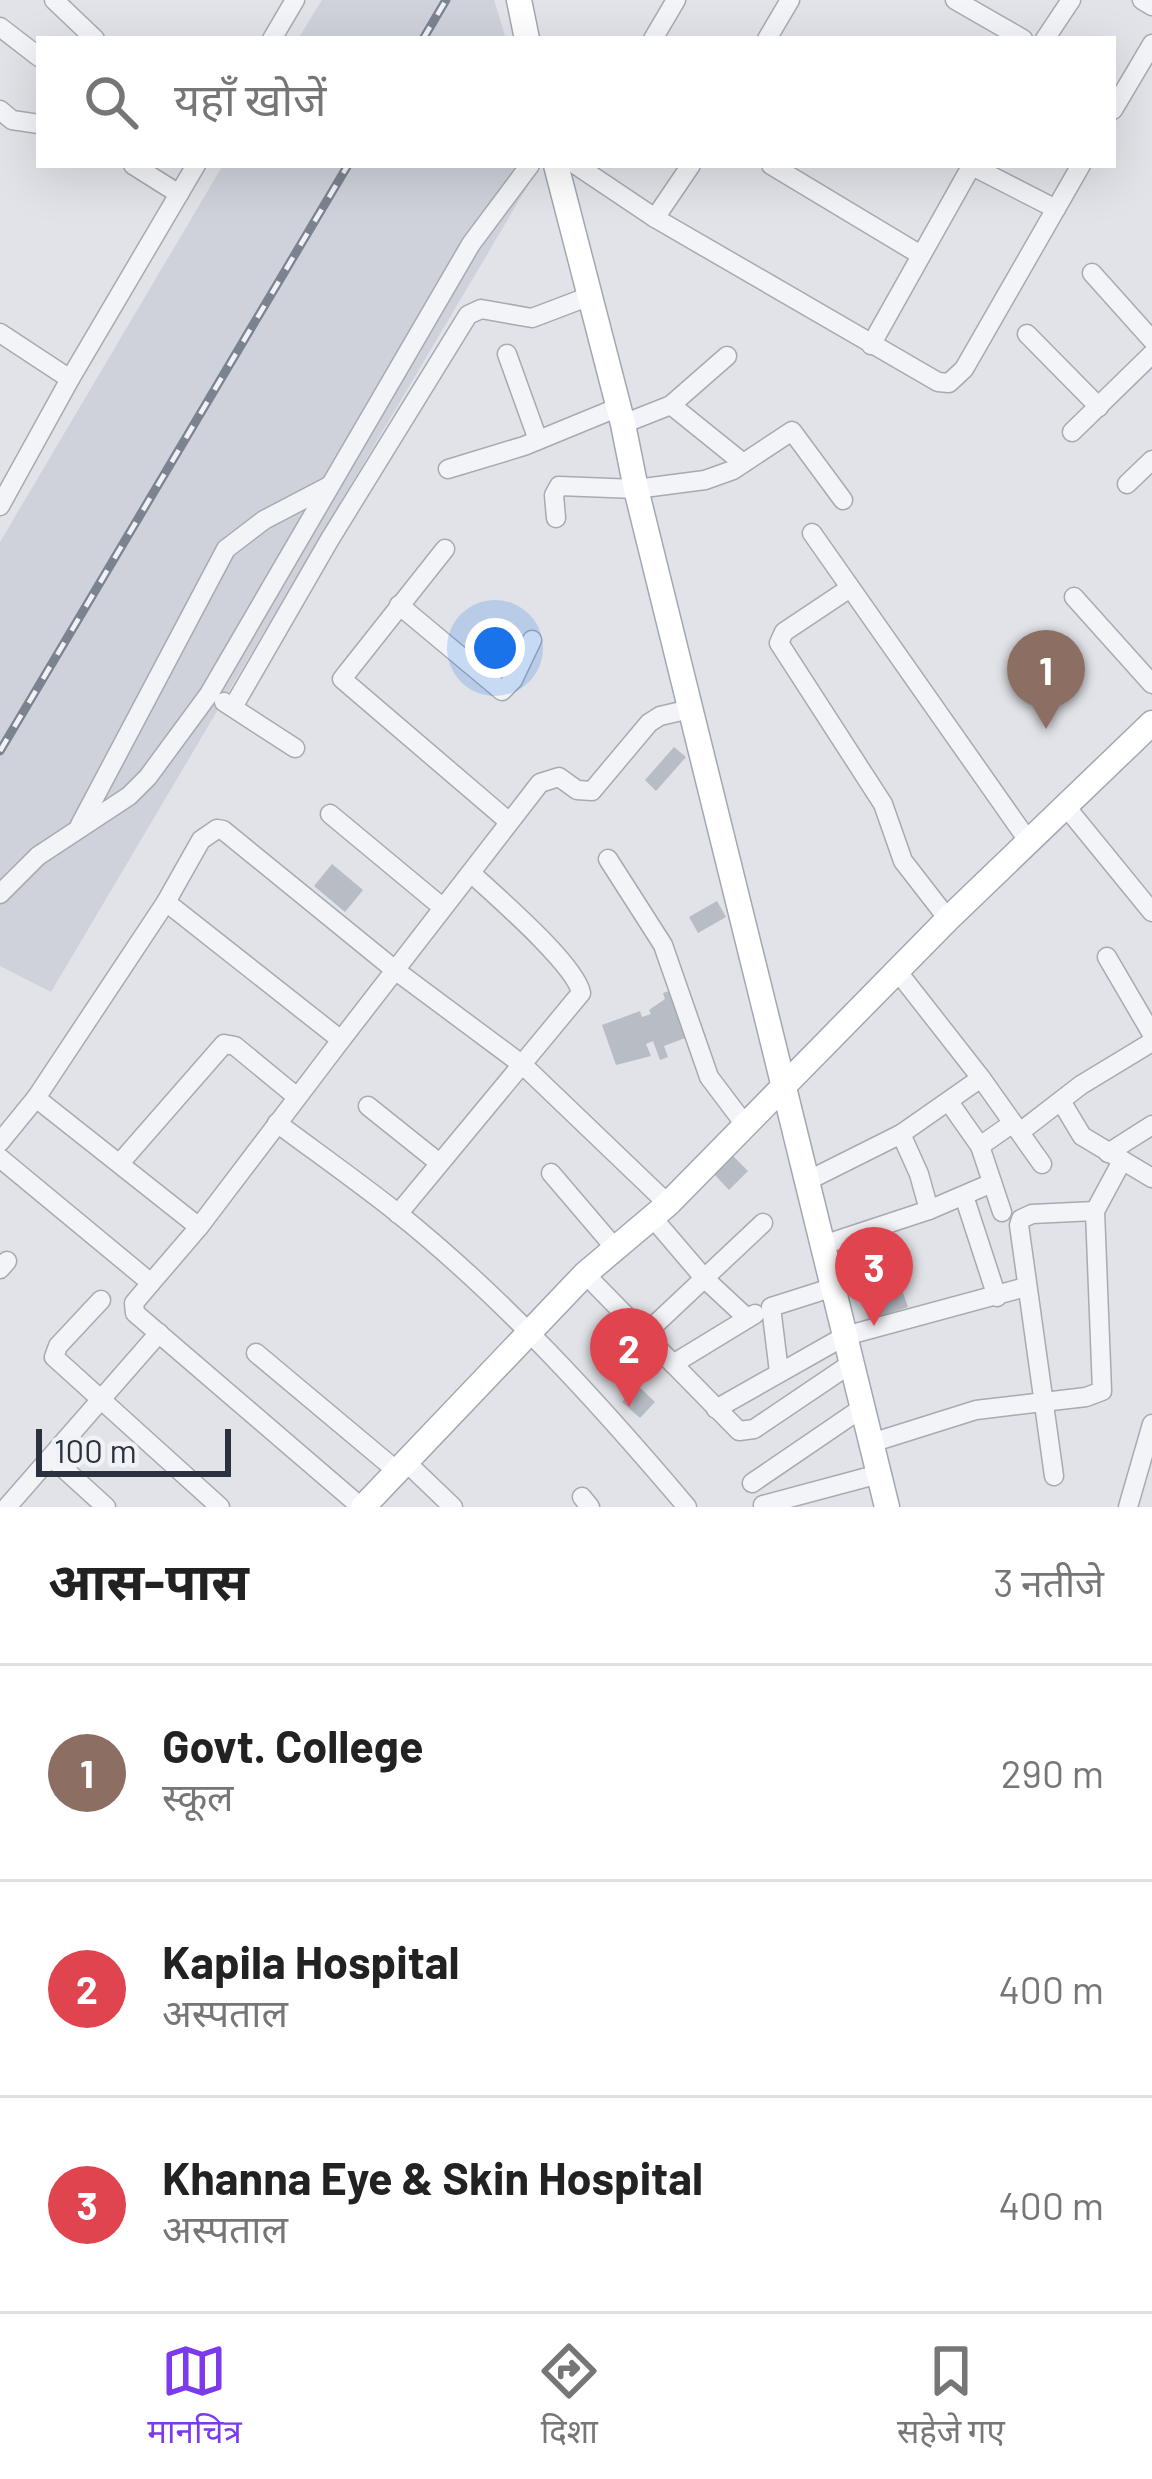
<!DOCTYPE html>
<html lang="hi">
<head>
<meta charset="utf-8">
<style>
  body { margin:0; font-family:Barlow,"Noto Sans Devanagari",sans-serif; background:#f6f6f6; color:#222 }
  .scale { position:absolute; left:36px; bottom:30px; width:195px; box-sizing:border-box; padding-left:12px; border:6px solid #2b313e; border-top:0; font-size:33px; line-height:42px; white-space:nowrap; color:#2b313e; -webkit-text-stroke:9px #f0f2f6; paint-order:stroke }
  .you { position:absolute; left:495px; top:648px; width:42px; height:42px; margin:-30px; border:9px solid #fff; border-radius:50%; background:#1a73e8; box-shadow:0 0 0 18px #1a73e833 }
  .badge { display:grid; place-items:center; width:78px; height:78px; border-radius:50%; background:#7c3aed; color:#fff; font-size:39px; font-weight:700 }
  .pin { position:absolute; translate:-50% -99px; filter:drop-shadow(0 3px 6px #0008) }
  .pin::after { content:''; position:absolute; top:63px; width:42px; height:36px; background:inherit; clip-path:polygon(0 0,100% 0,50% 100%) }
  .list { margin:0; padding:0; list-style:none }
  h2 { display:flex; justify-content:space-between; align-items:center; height:156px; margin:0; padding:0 48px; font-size:51px }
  h2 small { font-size:39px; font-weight:400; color:#767676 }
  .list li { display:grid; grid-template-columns:78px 1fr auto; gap:36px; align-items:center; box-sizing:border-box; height:216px; padding:0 48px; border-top:3px solid #e0e0e0 }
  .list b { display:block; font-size:45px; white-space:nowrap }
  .list p { margin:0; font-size:39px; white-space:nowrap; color:#767676 }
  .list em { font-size:39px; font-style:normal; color:#767676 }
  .icon { flex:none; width:66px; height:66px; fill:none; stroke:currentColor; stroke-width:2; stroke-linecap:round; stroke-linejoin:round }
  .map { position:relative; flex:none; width:1152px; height:1507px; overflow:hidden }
  .search { position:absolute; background:#fff; box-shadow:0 12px 48px #0002; left:36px; right:36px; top:36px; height:132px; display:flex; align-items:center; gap:30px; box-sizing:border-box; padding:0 42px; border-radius:0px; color:#767676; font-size:45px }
  .sheet { height:804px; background:#fff }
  nav { display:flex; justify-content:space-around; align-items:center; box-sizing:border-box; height:168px; border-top:3px solid #e0e0e0; background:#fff; font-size:33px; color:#767676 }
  nav a { display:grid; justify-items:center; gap:6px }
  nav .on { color:#7c3aed }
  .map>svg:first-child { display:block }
  .built { fill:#cfd2da }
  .building { fill:#b8bcc4 }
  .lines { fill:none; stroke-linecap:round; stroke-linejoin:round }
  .minor-casing { stroke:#a7aab2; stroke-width:21 }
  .major-casing { stroke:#a1a8b3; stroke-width:27 }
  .minor { stroke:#f3f4f7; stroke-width:18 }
  .major { stroke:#fff; stroke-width:24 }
  .rail-casing { stroke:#7c8390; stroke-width:9 }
  .rail { stroke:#f0f2f6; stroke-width:4.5; stroke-dasharray:14; stroke-linecap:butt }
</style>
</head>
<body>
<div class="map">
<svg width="1152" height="1507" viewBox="0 0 1152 1507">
  <rect width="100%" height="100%" fill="#e1e3e8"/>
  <!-- built -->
  <g class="built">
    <path d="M322 0H494L506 39H298Z"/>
    <path d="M223 165H540L51 992 0 966V542Z"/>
  </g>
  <!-- building -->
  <g class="building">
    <path d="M674 747 686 757 656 791 645 780Z"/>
    <path d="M332 864 363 890 345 912 314 886Z"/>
    <path d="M717 901 726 917 698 933 689 917Z"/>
    <path d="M676 989 693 1035 664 1046 668 1057 660 1060 653 1041 646 1044 651 1056 616 1065 602 1025 640 1011 642 1017 651 1014 649 1010 665 999 663 993Z"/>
    <path d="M733 1156 748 1171 729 1190 714 1174Z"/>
    <path d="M901 1287 908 1307 869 1320 862 1300Z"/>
    <path d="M637 1385 655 1402 640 1418 622 1402Z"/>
  </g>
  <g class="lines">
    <defs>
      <g id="minor">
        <path d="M54 0 95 39"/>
        <path d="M955 0 1023 39"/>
        <path d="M1142 0 1152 6"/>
        <path d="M0 27 39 57"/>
        <path d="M272 39 295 0"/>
        <path d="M653 39 676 0"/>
        <path d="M767 39 790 0"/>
        <path d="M1045 39 1071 0"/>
        <path d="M0 110 12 120 39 124"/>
        <path d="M1113 110 1152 44"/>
        <path d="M133 165 179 194"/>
        <path d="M576 165 655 218 938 382 949 383 964 369 1081 165"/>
        <path d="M771 165 919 254"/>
        <path d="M972 166 1056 209"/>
        <path d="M655 218 691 165"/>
        <path d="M1092 273 1152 340"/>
        <path d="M0 333 70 379"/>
        <path d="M1027 334 1099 407"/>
        <path d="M871 345 972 165"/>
        <path d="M507 354 538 440"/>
        <path d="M671 405 743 463"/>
        <path d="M623 424 671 405 727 356"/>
        <path d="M1072 432 1152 354"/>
        <path d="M448 469 524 446 619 407"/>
        <path d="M1127 484 1152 460"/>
        <path d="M0 506 70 379 196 165"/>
        <path d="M556 518 554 495 559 486 636 489 705 480 733 470 792 431 843 500"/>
        <path d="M812 533 1029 842"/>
        <path d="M445 549 342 679 508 821"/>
        <path d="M850 588 784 632 779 643 883 804 903 861 948 919"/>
        <path d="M1074 597 1152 684"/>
        <path d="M399 605 502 691 513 680 532 640"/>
        <path d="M224 702 295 748"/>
        <path d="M233 707 330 539 468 315 481 309 532 318 590 296"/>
        <path d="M1067 808 1152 912"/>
        <path d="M330 814 442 907"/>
        <path d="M80 825 226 549 264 520 329 486"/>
        <path d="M608 859 663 945 709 1077 746 1126"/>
        <path d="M0 894 38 856 129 796 148 777 209 694 471 244 530 165"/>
        <path d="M1107 957 1152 1034"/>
        <path d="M898 972 981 1078 1042 1164"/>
        <path d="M341 1040 540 783 559 777 577 790 592 791 649 723 660 716 690 709"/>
        <path d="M36 1098 166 902 201 840 217 829 223 830 395 970 524 1066 668 1204"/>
        <path d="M1061 1101 1082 1136 1152 1178"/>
        <path d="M949 1102 980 1146"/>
        <path d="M368 1106 438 1162"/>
        <path d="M277 1123C316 1152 357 1181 395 1211 502 1296 599 1403 687 1507"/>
        <path d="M1020 1132 1081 1085 1152 1042"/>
        <path d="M901 1134 919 1174 929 1210"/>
        <path d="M0 1142 36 1098 199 1227 341 1040 166 902"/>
        <path d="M1108 1153 1152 1125"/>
        <path d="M0 1158 151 1283 134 1303 135 1313 361 1507"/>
        <path d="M120 1163 224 1044 235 1046 297 1097"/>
        <path d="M551 1173 615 1248"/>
        <path d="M809 1180 901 1134 981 1078"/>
        <path d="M964 1196 997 1297"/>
        <path d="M1002 1212 980 1146 1013 1123"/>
        <path d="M398 1214 581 993C576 965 496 896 471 873"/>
        <path d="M652 1217 705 1279 747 1318"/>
        <path d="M823 1245 929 1210 992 1183"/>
        <path d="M0 1269 7 1261"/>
        <path d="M585 1274 739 1431 754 1429 849 1365"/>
        <path d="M151 1283 199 1227"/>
        <path d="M101 1300 58 1346 54 1357 220 1507"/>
        <path d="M644 1335 763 1223"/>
        <path d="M256 1353 397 1471"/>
        <path d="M673 1364 755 1314"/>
        <path d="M779 1372 771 1307 834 1287"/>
        <path d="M716 1409 845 1336 1026 1287"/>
        <path d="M871 1443 976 1410 1086 1397 1102 1391 1095 1211 1122 1161"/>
        <path d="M51 1457 106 1507"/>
        <path d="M406 1462 453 1507"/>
        <path d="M1054 1476 1019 1225 1021 1219 1032 1214 1095 1211"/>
        <path d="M752 1483 862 1408"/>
        <path d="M582 1497 590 1507"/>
        <path d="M763 1505 879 1474"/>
        <path d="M7 1507 159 1333"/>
        <path d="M1128 1507 1152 1424"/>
      </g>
      <g id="major">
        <path d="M519 0 527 39"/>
        <path d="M556 165 623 424 636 489C719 829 805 1167 887 1507"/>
        <path d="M363 1507 585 1274 668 1204 948 919 1152 723"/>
      </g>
    </defs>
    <!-- minor casing -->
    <use href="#minor" class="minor-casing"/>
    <!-- major casing -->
    <use href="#major" class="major-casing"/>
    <!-- minor -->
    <use href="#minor" class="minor"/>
    <!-- major -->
    <use href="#major" class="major"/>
    <defs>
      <g id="rail">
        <path d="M423 39 446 0"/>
        <path d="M0 751 348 165"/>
      </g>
    </defs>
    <!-- rail casing -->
    <use href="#rail" class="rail-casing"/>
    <!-- rail -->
    <use href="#rail" class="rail"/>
  </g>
</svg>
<div class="scale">100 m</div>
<div class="you"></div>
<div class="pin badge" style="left:1046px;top:729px;background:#8d6e63">1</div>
<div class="pin badge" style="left:629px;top:1407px;background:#e0444e">2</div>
<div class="pin badge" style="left:874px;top:1326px;background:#e0444e">3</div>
<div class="search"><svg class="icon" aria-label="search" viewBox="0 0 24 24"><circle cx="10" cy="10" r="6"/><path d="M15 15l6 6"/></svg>यहाँ खोजें</div>
</div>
<section class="sheet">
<h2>आस-पास<small>3 नतीजे</small></h2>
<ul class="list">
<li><span class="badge" style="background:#8d6e63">1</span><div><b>Govt. College</b><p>स्कूल</p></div><em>290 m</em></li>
<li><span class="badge" style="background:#e0444e">2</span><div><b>Kapila Hospital</b><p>अस्पताल</p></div><em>400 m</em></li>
<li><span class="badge" style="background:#e0444e">3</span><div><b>Khanna Eye &amp; Skin Hospital</b><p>अस्पताल</p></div><em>400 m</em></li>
</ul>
</section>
<nav>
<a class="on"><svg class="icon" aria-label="map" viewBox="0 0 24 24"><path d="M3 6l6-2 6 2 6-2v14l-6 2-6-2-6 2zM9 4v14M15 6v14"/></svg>मानचित्र</a>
<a><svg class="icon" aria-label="directions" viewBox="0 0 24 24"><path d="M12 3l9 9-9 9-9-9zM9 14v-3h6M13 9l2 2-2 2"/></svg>दिशा</a>
<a><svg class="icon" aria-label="saved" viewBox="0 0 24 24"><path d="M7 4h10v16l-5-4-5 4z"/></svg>सहेजे गए</a>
</nav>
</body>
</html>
